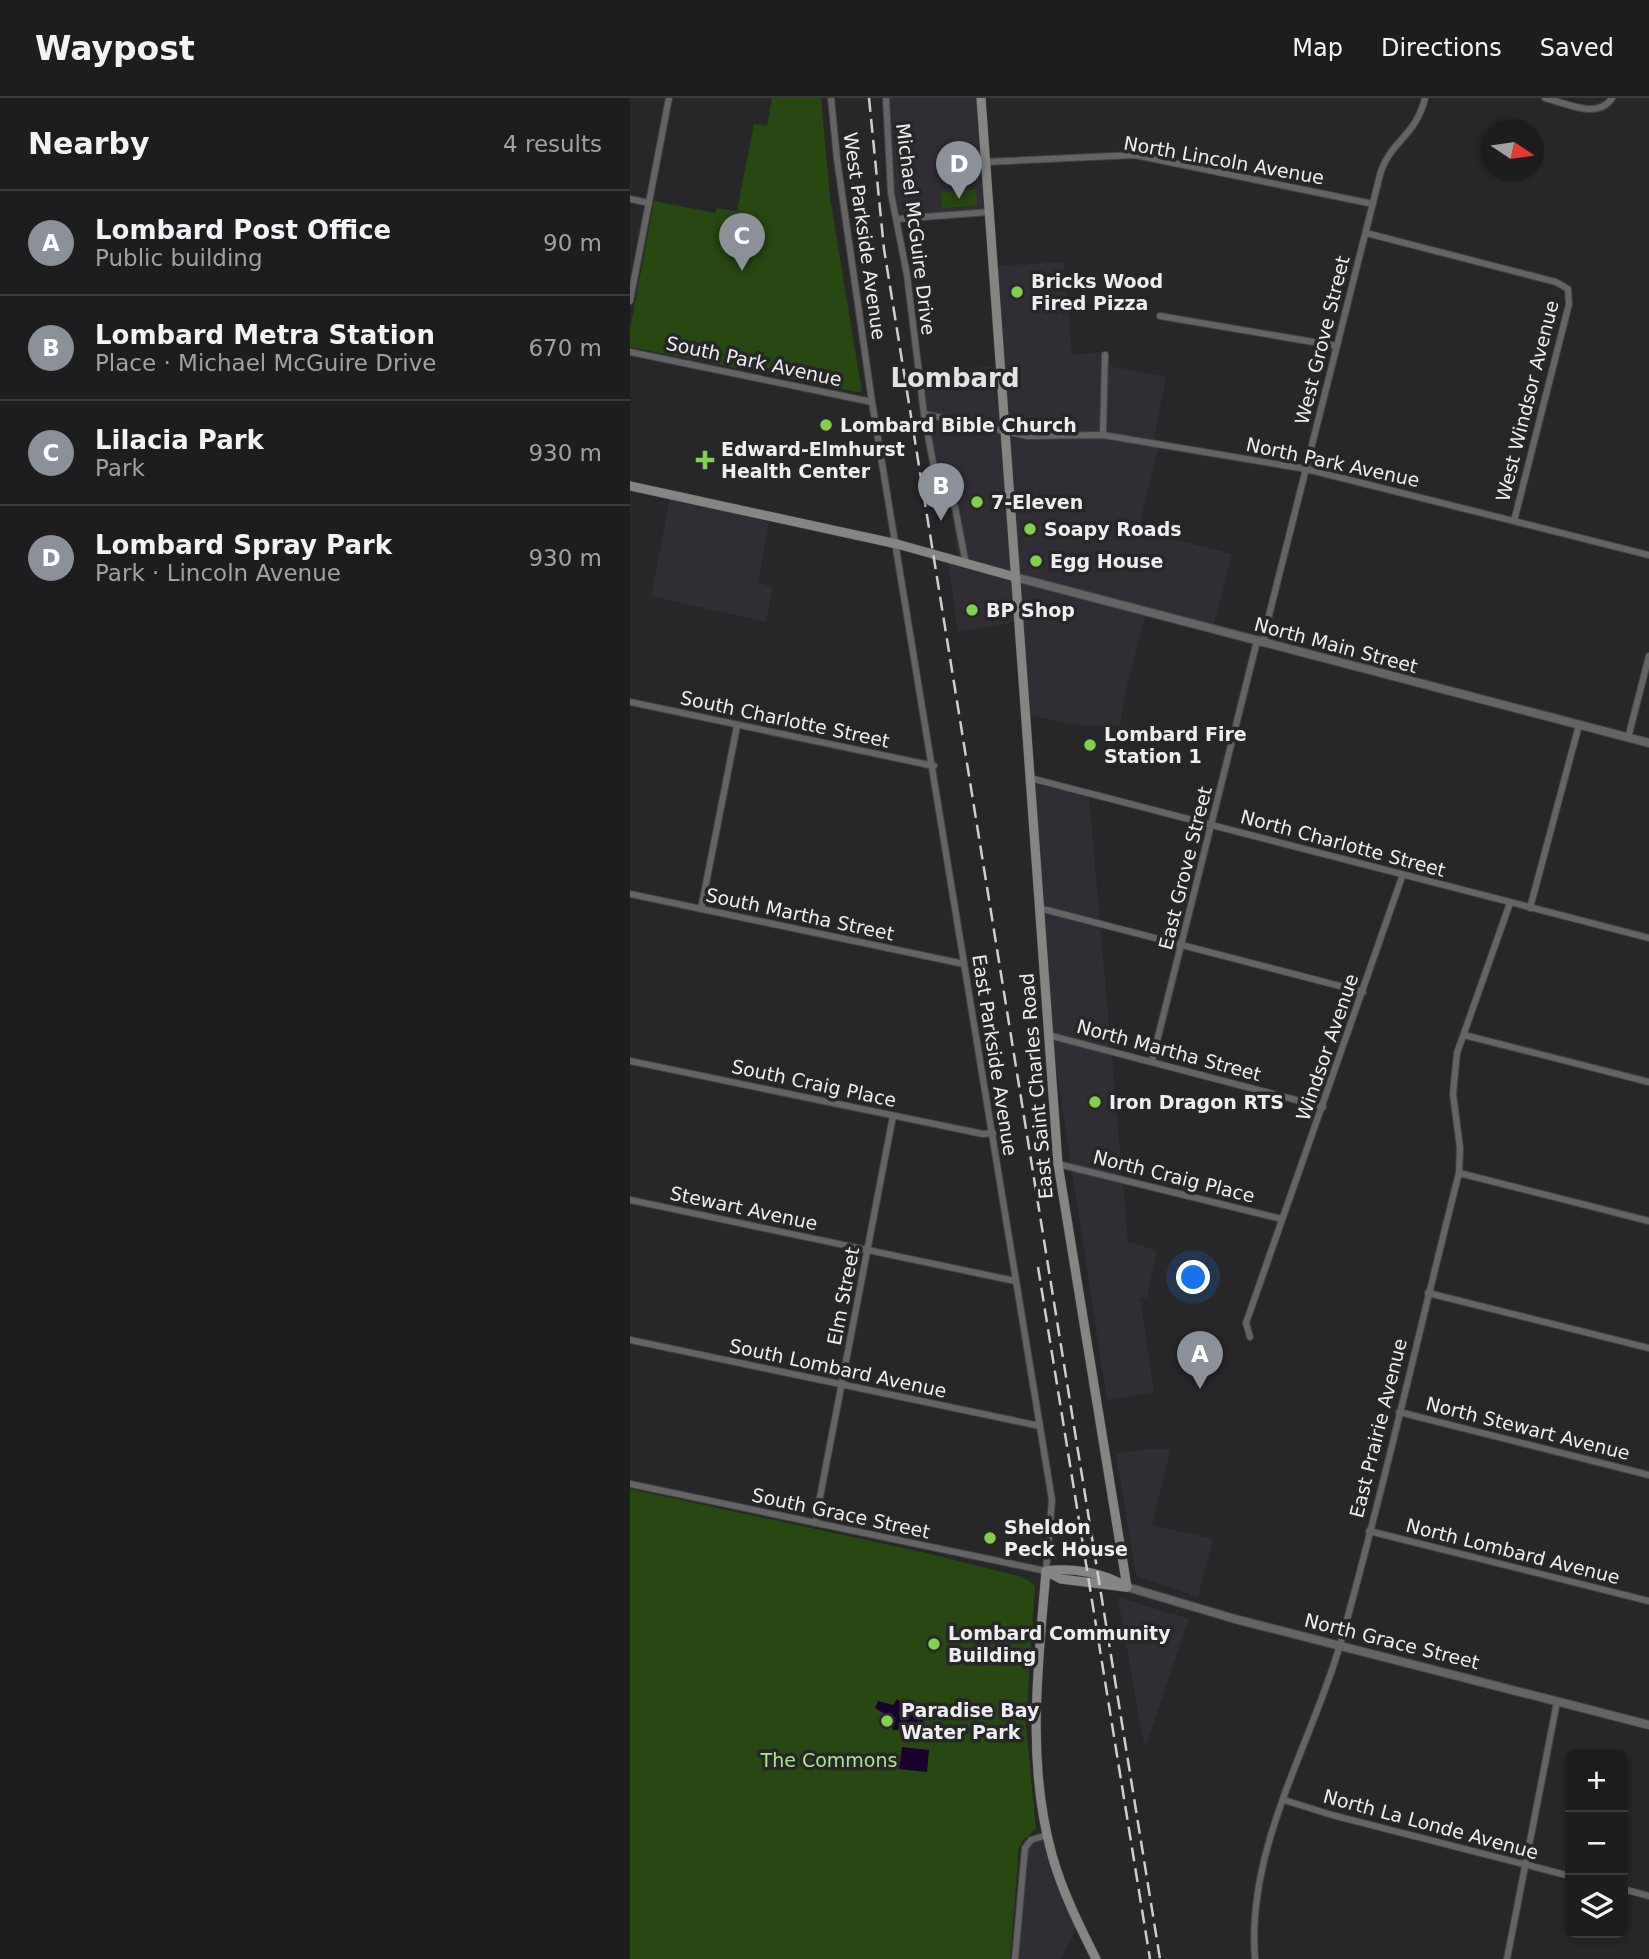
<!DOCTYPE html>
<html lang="en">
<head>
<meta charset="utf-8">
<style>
  body { margin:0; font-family:"DejaVu Sans",sans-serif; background:#252528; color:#f1f3f6 }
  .controls { position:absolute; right:21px; bottom:21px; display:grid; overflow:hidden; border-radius:10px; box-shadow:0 4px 10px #0003 }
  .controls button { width:63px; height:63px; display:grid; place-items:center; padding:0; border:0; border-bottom:2px solid #3b3a3d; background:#1d1c1f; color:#f1f3f6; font:35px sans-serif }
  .compass { position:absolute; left:851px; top:21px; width:63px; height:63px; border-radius:50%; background:#1d1c1f; box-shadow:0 4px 10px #0003; rotate:103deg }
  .you { position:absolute; left:564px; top:1180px; width:24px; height:24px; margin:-18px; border:5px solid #fff; border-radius:50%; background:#1a73e8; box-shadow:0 0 0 10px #1a73e833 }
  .badge { display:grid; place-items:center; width:46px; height:46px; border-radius:50%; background:#8c9099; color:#fff; font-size:23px; font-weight:700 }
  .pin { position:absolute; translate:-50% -58px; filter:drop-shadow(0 2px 4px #0008) }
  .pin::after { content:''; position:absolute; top:37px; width:24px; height:21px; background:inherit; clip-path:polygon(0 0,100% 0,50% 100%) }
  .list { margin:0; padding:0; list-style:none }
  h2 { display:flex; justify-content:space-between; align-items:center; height:91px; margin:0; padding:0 28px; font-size:30px }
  h2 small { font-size:23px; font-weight:400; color:#a0a1a4 }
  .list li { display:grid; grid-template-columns:46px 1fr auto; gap:21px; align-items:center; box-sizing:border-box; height:105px; padding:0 28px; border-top:2px solid #3b3a3d }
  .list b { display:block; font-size:26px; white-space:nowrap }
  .list p { margin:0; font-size:23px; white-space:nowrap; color:#a0a1a4 }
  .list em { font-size:23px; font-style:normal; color:#a0a1a4 }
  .icon { flex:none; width:38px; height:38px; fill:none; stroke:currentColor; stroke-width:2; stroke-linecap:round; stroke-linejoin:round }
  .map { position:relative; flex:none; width:1019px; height:1861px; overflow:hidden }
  header { display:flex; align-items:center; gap:42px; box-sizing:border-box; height:98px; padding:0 35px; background:#1d1c1f; border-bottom:2px solid #3b3a3d }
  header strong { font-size:33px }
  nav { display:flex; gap:38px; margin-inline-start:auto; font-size:24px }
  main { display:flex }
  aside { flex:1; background:#1d1c1f }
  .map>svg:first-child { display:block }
  .built { fill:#302d35 }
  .green { fill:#274811 }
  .water { fill:#19002d }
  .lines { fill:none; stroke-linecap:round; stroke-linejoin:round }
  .minor-casing { stroke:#434245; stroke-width:8 }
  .tertiary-casing { stroke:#434245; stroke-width:10 }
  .secondary-casing { stroke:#434245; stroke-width:10 }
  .minor { stroke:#636463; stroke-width:6 }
  .tertiary { stroke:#636463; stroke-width:8 }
  .secondary { stroke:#858684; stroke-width:9 }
  .rail { stroke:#cfcecf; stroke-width:2.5; stroke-dasharray:14 7; stroke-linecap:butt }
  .poi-dot { fill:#81d050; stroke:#272629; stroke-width:2.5 }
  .labels { text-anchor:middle; stroke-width:7; stroke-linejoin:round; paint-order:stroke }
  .street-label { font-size:19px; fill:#efeeef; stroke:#272629 }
  .poi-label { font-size:19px; font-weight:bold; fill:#efeeef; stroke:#272629; text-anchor:start }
  .park-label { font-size:19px; fill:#a7e983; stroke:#272629 }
  .district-label { font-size:26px; font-weight:bold; fill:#e4e2e5; stroke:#272629 }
</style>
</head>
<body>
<header>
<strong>Waypost</strong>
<nav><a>Map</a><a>Directions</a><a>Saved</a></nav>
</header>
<main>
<aside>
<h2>Nearby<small>4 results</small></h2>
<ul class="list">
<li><span class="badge">A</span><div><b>Lombard Post Office</b><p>Public building</p></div><em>90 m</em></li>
<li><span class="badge">B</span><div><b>Lombard Metra Station</b><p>Place · Michael McGuire Drive</p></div><em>670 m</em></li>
<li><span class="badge">C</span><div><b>Lilacia Park</b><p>Park</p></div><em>930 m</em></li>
<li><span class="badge">D</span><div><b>Lombard Spray Park</b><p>Park · Lincoln Avenue</p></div><em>930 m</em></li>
</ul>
</aside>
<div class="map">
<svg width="1019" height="1861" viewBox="0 0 1019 1861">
  <rect width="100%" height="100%" fill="#272629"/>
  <!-- built -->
  <g class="built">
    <path d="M259 0H347L356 117 270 123 260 61Z"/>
    <path d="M434 164 442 257 479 253 478 268 536 279 524 340 529 348 508 432 602 456 582 535 515 518 494 600 490 628 445 627 399 617 368 168Z"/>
    <path d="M368 268 382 476 328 462 321 410 306 397 285 274Z"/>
    <path d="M40 400 139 424 128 484 143 490 136 524 21 498Z"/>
    <path d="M318 465 381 483 385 524 328 534Z"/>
    <path d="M404 686 459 699 498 1144 527 1152 517 1200 510 1199 524 1294 477 1302 421 935Z"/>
    <path d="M515 1351H541L522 1427 583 1441 568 1499 506 1478 486 1356Z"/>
    <path d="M488 1499 559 1521 515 1650 509 1620Z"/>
    <path d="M416 1742 447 1828 431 1861H387L397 1753 399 1747Z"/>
  </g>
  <!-- green -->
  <g class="green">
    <path d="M142 0H191L200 99 232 295 0 249V232L24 103 85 115 87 110 107 113 124 26 137 28Z"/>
    <path d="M346 92 347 108 312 110 311 94Z"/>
    <path d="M0 1391 292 1454 392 1479 405 1487 396 1627 406 1731 393 1742 389 1750 380 1861H0Z"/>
  </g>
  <!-- water -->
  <g class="water">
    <path d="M267 1601 280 1612 294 1615 292 1634 269 1626 268 1632H263L262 1626 258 1624V1618L245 1610 248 1603 263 1607Z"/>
    <path d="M272 1649 299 1652 297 1674 269 1671Z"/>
  </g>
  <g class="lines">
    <defs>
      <g id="minor">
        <path d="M256 0 261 95 277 177 294 316 307 386 325 409 336 466"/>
        <path d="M915 0C936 5 968 22 982 0"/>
        <path d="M355 64 505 57 743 106"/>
        <path d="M0 101 19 105"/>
        <path d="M267 121 359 114"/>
        <path d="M736 135 926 184 938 191 939 206 884 423"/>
        <path d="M0 203 39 0"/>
        <path d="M530 218 707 248"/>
        <path d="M0 254 242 304"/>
        <path d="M294 316 398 338 473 337 676 371 1019 457"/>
        <path d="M473 337 475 257"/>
        <path d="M632 545 751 73C762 42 786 38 795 0"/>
        <path d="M0 604 304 668"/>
        <path d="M998 640 1019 558"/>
        <path d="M400 680 1019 840"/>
        <path d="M0 796 334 866"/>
        <path d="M409 810 733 894"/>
        <path d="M900 810 949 627"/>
        <path d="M71 811 107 628"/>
        <path d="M418 937 693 1009"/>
        <path d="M834 937 1019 984"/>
        <path d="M0 963 353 1036 363 1035"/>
        <path d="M522 963 627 543"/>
        <path d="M428 1066 652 1121"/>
        <path d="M829 1075 1019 1123"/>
        <path d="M0 1102 385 1183"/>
        <path d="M798 1195 1019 1250"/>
        <path d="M620 1239 616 1225 773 776"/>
        <path d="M0 1242 410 1328"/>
        <path d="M769 1314 1019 1377"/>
        <path d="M0 1386 416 1473 422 1402 242 304 207 61 201 0"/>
        <path d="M185 1425 263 1018"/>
        <path d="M739 1433 1019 1503"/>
        <path d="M654 1702 702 1717 940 1778"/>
        <path d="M993 1791 1019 1798"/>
        <path d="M385 1861 395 1750 401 1742 417 1737"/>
        <path d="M625 1861C616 1751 680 1649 710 1547 754 1391 789 1232 829 1075L830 1050 823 996 827 955 880 805"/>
        <path d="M877 1861 927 1604"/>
      </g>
      <g id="tertiary">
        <path d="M385 479 1019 645"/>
        <path d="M497 1489 605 1521 1019 1627"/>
      </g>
      <g id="secondary">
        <path d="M351 0 428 1066 497 1489"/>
        <path d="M0 388 267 446 385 479"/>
        <path d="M416 1473C408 1569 396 1663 422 1757 432 1793 449 1827 466 1861"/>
        <path d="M416 1473C444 1469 473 1475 497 1489"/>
        <path d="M417 1474 431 1481 495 1489"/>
      </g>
    </defs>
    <!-- minor casing -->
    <use href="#minor" class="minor-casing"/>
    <!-- tertiary casing -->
    <use href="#tertiary" class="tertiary-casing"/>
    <!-- secondary casing -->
    <use href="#secondary" class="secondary-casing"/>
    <!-- minor -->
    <use href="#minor" class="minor"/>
    <!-- tertiary -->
    <use href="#tertiary" class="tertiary"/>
    <!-- secondary -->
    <use href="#secondary" class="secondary"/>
    <!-- rail -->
    <g class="rail">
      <path d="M239 0 254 151 530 1861"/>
      <path d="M408 1169 520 1861"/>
    </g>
  </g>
  <!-- markers -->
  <g class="poi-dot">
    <circle cx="387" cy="194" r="7"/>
    <circle cx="196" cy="327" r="7"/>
    <path d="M71.5 351.5h7v7h7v7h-7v7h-7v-7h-7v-7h7z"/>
    <circle cx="347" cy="404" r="7"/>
    <circle cx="400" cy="431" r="7"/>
    <circle cx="406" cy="463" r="7"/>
    <circle cx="342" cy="512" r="7"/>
    <circle cx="460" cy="647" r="7"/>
    <circle cx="465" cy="1004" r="7"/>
    <circle cx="360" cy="1440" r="7"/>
    <circle cx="304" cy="1546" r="7"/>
    <circle cx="257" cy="1623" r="7"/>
  </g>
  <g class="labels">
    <!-- street labels -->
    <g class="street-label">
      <text transform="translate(594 62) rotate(10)" y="7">North Lincoln Avenue</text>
      <text transform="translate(286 131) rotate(83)" y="7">Michael McGuire Drive</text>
      <text transform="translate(235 138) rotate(82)" y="7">West Parkside Avenue</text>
      <text transform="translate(692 242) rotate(-76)" y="7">West Grove Street</text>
      <text transform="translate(124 263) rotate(12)" y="7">South Park Avenue</text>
      <text transform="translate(897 303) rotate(-76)" y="7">West Windsor Avenue</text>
      <text transform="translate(703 364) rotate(12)" y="7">North Park Avenue</text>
      <text transform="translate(706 547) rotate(15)" y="7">North Main Street</text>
      <text transform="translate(155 621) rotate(12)" y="7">South Charlotte Street</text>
      <text transform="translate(713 745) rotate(15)" y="7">North Charlotte Street</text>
      <text transform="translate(555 770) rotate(-76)" y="7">East Grove Street</text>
      <text transform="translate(170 816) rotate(12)" y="7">South Martha Street</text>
      <text transform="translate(697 949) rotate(-71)" y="7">Windsor Avenue</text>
      <text transform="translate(539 952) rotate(15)" y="7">North Martha Street</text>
      <text transform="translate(365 957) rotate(81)" y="7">East Parkside Avenue</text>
      <text transform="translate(184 985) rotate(12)" y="7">South Craig Place</text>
      <text transform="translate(406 988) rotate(-95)" y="7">East Saint Charles Road</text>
      <text transform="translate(544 1078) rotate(14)" y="7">North Craig Place</text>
      <text transform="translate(114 1110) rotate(12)" y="7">Stewart Avenue</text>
      <text transform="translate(213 1198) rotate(-79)" y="7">Elm Street</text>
      <text transform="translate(208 1270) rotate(12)" y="7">South Lombard Avenue</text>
      <text transform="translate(748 1330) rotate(-76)" y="7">East Prairie Avenue</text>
      <text transform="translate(898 1330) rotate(14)" y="7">North Stewart Avenue</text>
      <text transform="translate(211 1415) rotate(12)" y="7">South Grace Street</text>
      <text transform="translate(883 1453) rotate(14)" y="7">North Lombard Avenue</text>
      <text transform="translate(762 1543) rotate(14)" y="7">North Grace Street</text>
      <text transform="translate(801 1726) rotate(15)" y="7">North La Londe Avenue</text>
    </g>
    <!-- poi labels -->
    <g class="poi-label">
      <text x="401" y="190">Bricks Wood<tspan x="401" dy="22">Fired Pizza</tspan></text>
      <text x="210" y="334">Lombard Bible Church</text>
      <text x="91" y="358">Edward-Elmhurst<tspan x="91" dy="22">Health Center</tspan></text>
      <text x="361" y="411">7-Eleven</text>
      <text x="414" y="438">Soapy Roads</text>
      <text x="420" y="470">Egg House</text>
      <text x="356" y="519">BP Shop</text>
      <text x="474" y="643">Lombard Fire<tspan x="474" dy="22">Station 1</tspan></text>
      <text x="479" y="1011">Iron Dragon RTS</text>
      <text x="374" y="1436">Sheldon<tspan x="374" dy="22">Peck House</tspan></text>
      <text x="318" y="1542">Lombard Community<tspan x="318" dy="22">Building</tspan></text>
      <text x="271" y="1619">Paradise Bay<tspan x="271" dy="22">Water Park</tspan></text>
    </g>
    <!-- park labels -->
    <g class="park-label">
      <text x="199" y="1669">The Commons</text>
    </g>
    <!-- district labels -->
    <g class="district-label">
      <text x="325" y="289">Lombard</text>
    </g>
  </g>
</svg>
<div class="controls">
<button>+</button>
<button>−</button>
<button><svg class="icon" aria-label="layers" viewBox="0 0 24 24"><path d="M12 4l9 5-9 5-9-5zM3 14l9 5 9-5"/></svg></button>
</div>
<svg class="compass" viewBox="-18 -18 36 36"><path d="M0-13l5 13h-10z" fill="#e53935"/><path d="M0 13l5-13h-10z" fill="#a0a1a4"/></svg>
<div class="you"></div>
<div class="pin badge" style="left:570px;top:1291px">A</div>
<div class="pin badge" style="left:311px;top:423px">B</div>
<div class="pin badge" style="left:112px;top:173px">C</div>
<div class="pin badge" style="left:329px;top:101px">D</div>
</div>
</main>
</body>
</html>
